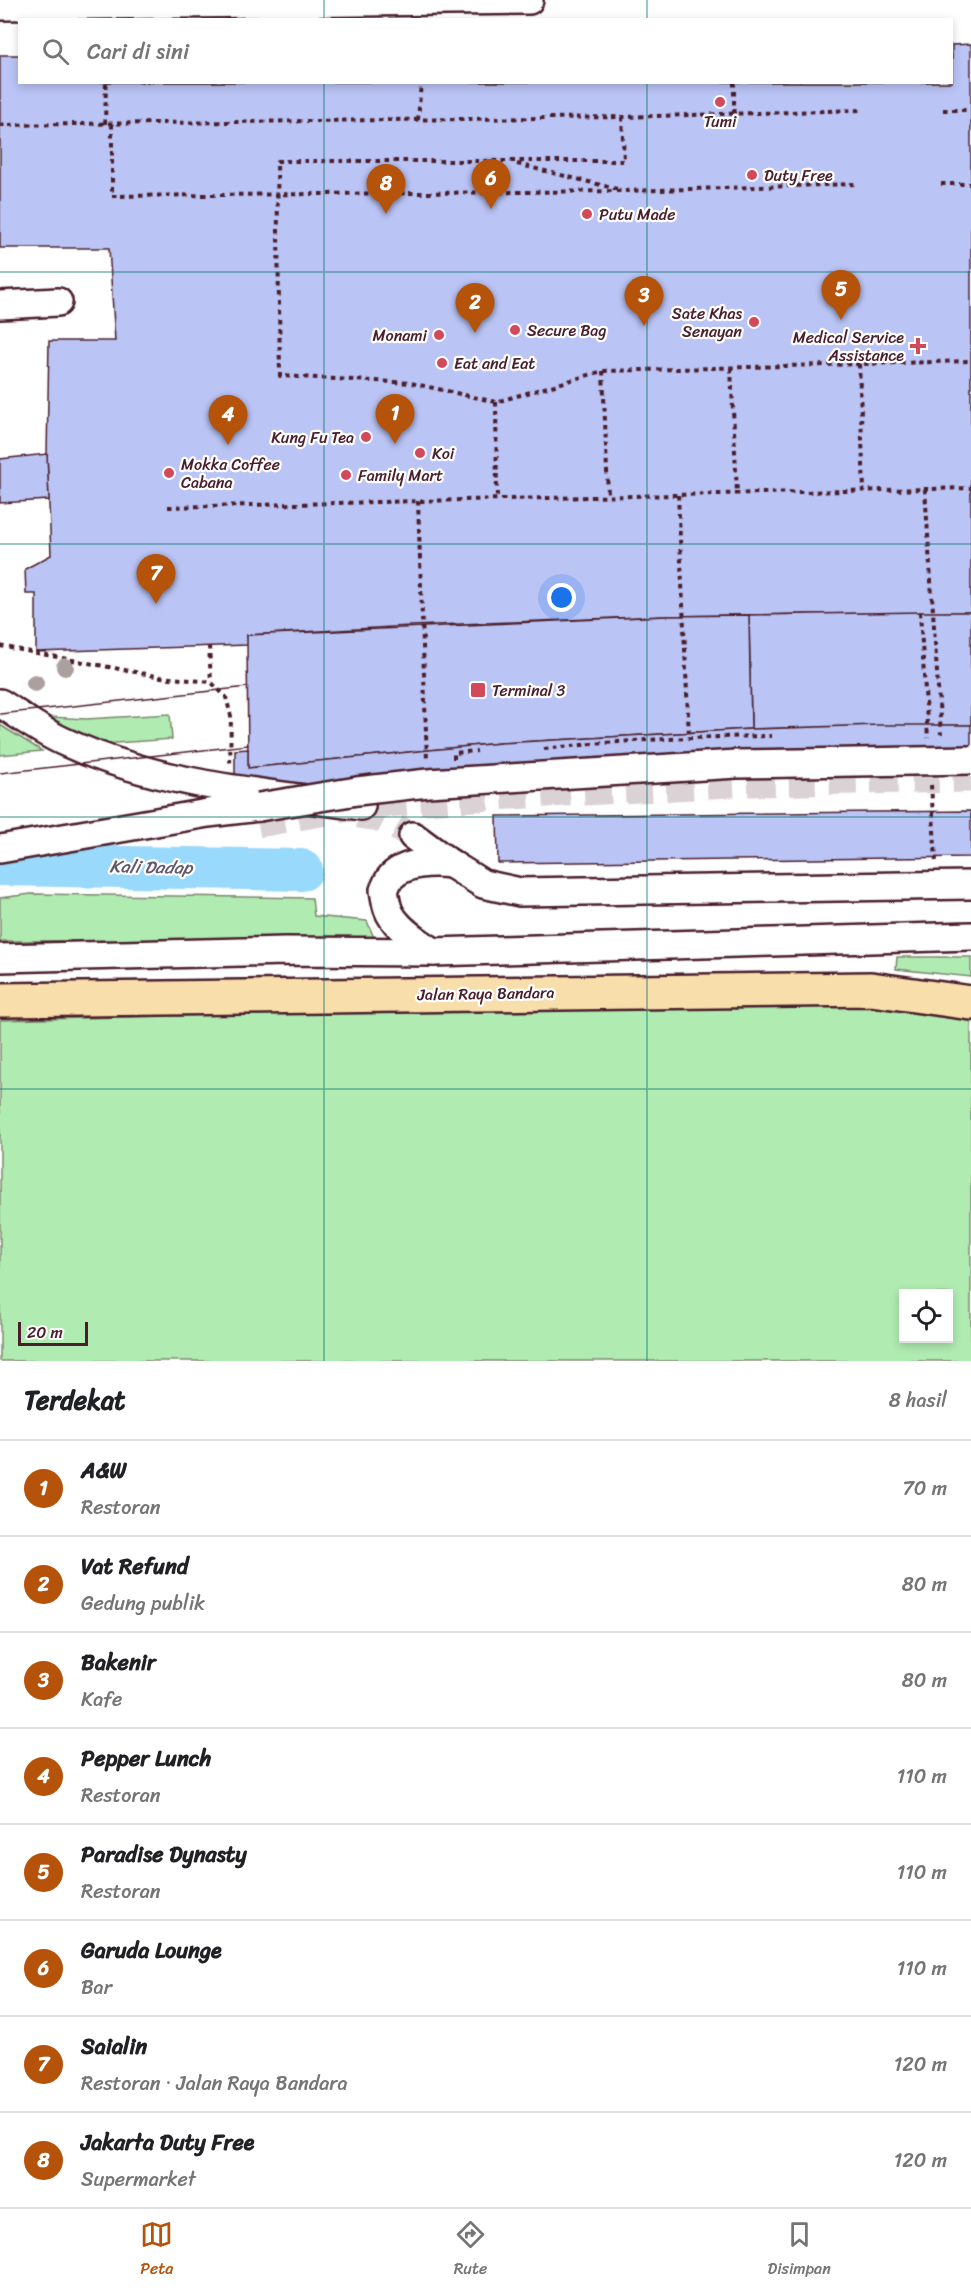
<!DOCTYPE html>
<html lang="id">
<head>
<meta charset="utf-8">
<style>
  body { margin:0; font-family:Sriracha,sans-serif; background:#f6f6f6; color:#202124 }
  .controls { position:absolute; right:18px; bottom:18px; display:grid; overflow:hidden; border-radius:0px; box-shadow:0 3px 9px #0003 }
  .controls button { width:54px; height:54px; display:grid; place-items:center; padding:0; border:0; border-bottom:2px solid #e0e0e0; background:#fff; color:#202124; font:30px sans-serif }
  .scale { position:absolute; left:18px; bottom:15px; width:70px; box-sizing:border-box; padding-left:6px; border:3px solid #4a1f2b; border-top:0; font-size:16px; line-height:21px; white-space:nowrap; color:#4a1f2b; -webkit-text-stroke:4px #fff; paint-order:stroke }
  .you { position:absolute; left:562px; top:598px; width:21px; height:21px; margin:-15px; border:4px solid #fff; border-radius:50%; background:#1a73e8; box-shadow:0 0 0 9px #1a73e833 }
  .badge { display:grid; place-items:center; width:39px; height:39px; border-radius:50%; background:#b45309; color:#fff; font-size:20px; font-weight:700 }
  .pin { position:absolute; translate:-50% -50px; filter:drop-shadow(0 2px 3px #0008) }
  .pin::after { content:''; position:absolute; top:32px; width:21px; height:18px; background:inherit; clip-path:polygon(0 0,100% 0,50% 100%) }
  .list { margin:0; padding:0; list-style:none }
  h2 { display:flex; justify-content:space-between; align-items:center; height:78px; margin:0; padding:0 24px; font-size:26px }
  h2 small { font-size:20px; font-weight:400; color:#757577 }
  .list li { display:grid; grid-template-columns:39px 1fr auto; gap:18px; align-items:center; box-sizing:border-box; height:96px; padding:0 24px; border-top:2px solid #e0e0e0 }
  .list b { display:block; font-size:22px; white-space:nowrap }
  .list p { margin:0; font-size:20px; white-space:nowrap; color:#757577 }
  .list em { font-size:20px; font-style:normal; color:#757577 }
  .icon { flex:none; width:33px; height:33px; fill:none; stroke:currentColor; stroke-width:2; stroke-linecap:round; stroke-linejoin:round }
  .map { position:relative; flex:none; width:971px; height:1361px; overflow:hidden }
  .search { position:absolute; background:#fff; box-shadow:0 3px 9px #0003; left:18px; right:18px; top:18px; height:66px; display:flex; align-items:center; gap:15px; box-sizing:border-box; padding:0 21px; border-radius:0px; color:#757577; font-size:22px }
  .sheet { height:846px; background:#fff }
  nav { display:flex; justify-content:space-around; align-items:center; box-sizing:border-box; height:84px; border-top:2px solid #e0e0e0; background:#fff; font-size:16px; color:#757577 }
  nav a { display:grid; justify-items:center; gap:3px }
  nav .on { color:#b45309 }
  .map>svg:first-child { display:block }
  .green { fill:#b0ecb2; stroke:#7d866e; stroke-width:1.5; fill-rule:evenodd }
  .lines { fill:none; stroke-linecap:round; stroke-linejoin:round }
  .river { stroke:#99d9fb; stroke-width:42 }
  .building { fill:#bac4f5; stroke:#4a1f2b; stroke-width:1.5 }
  .minor-tunnel { stroke:#dbd2d5; stroke-width:27; stroke-dasharray:27 14; stroke-linecap:butt }
  .minor-casing { stroke:#4a1f2b; stroke-width:32 }
  .major-casing { stroke:#4a1f2b; stroke-width:38 }
  .path { stroke:#4a1f2b; stroke-width:4; stroke-dasharray:4.5 4.5; stroke-linecap:butt }
  .minor { stroke:#fff; stroke-width:27 }
  .major { stroke:#f8deab; stroke-width:33 }
  .tram { stroke:#4a1f2b; stroke-width:1.5 }
  .minor-bridge-casing { stroke:#4a1f2b; stroke-width:32; stroke-linecap:butt }
  .path-bridge { stroke:#4a1f2b; stroke-width:4; stroke-dasharray:4.5 4.5; stroke-linecap:butt }
  .minor-bridge { stroke:#fff; stroke-width:27 }
  .tree { fill:#aaa09d }
  .grid { fill:none; stroke:#0f766e; stroke-width:1.5; stroke-opacity:0.55 }
  .poi-dot { fill:#d1495b; stroke:#fff; stroke-width:2 }
  .labels { text-anchor:middle; stroke-width:4.5; stroke-linejoin:round; paint-order:stroke }
  .poi-label { font-size:16px; fill:#4a1f2b; stroke:#fff; text-anchor:start }
  .street-label { font-size:16px; fill:#4a1f2b; stroke:#fff }
  .water-label { font-size:18px; font-style:italic; fill:#625769; stroke:#fff }
</style>
</head>
<body>
<div class="map">
<svg width="971" height="1361" viewBox="0 0 971 1361">
  <rect width="100%" height="100%" fill="#fff"/>
  <filter id="ink" filterUnits="userSpaceOnUse"><feTurbulence type="fractalNoise" baseFrequency=".0167" numOctaves="2"/><feDisplacementMap in="SourceGraphic" scale="12" xChannelSelector="R" yChannelSelector="G"/><feConvolveMatrix kernelMatrix="1 2 1 2 8 2 1 2 1" color-interpolation-filters="sRGB"/></filter>
  <g filter="url(#ink)">
    <!-- green -->
    <g class="green">
      <path d="M170 714 172 739 101 744 60 727 51 717 86 719Z"/>
      <path d="M0 725 42 751 0 755Z"/>
      <path d="M31 894 312 898 314 916 367 921 375 940 0 941V898Z"/>
      <path d="M897 957H971V977L896 969Z"/>
      <path d="M745 1006H894L971 1019V1361H0V1020L464 1009ZM904 1294H948V1338H904Z"/>
    </g>
    <g class="lines">
      <!-- river -->
      <path class="river" d="M0 865 302 870"/>
    </g>
    <!-- building -->
    <g class="building">
      <path d="M971 44V612L666 616 411 626 247 635 248 645 36 652V594H26L25 569 51 555 47 454 49 341H115L109 248H0V55H20V82H952V45Z"/>
      <path d="M47 454 49 500 0 503V459Z"/>
      <path d="M920 612H971V725L751 729 749 615Z"/>
      <path d="M749 615 751 729 500 743 248 768 247 635 666 616Z"/>
      <path d="M879 725H971V769L752 773 235 806V750L248 749V768L500 743 751 729Z"/>
      <path d="M971 811V857L498 863 497 816Z"/>
    </g>
    <g class="lines">
      <!-- minor-tunnel -->
      <g class="minor-tunnel">
        <path d="M358 815 379 818 413 836"/>
        <path d="M258 824 361 806 456 799 748 783 971 779"/>
      </g>
      <defs>
        <g id="minor">
          <path d="M0 6 529 0"/>
          <path d="M0 305 58 302"/>
          <path d="M0 703C22 717 43 733 67 743 159 785 262 793 361 806"/>
          <path d="M413 836 451 864 483 884 520 892 971 885"/>
          <path d="M0 849 208 813 259 807"/>
          <path d="M434 952C419 943 394 926 388 909 386 903 385 896 384 890 386 886 388 880 391 877 405 862 433 862 451 864"/>
          <path d="M0 958 285 951 434 952 971 936"/>
        </g>
        <path id="major" d="M0 1000 871 989 971 1003"/>
      </defs>
      <!-- minor casing -->
      <use href="#minor" class="minor-casing"/>
      <!-- major casing -->
      <use href="#major" class="major-casing"/>
      <!-- path -->
      <g class="path">
        <path d="M734 82V114"/>
        <path d="M943 110H971"/>
        <path d="M622 117 624 161H277L280 376 411 383 496 402 603 371 971 361"/>
        <path d="M418 120 421 82"/>
        <path d="M105 124 106 82"/>
        <path d="M112 124V196L624 191 857 184"/>
        <path d="M0 125 622 117 860 110"/>
        <path d="M517 164 617 189"/>
        <path d="M941 184H971"/>
        <path d="M859 364 864 490"/>
        <path d="M731 368 737 493"/>
        <path d="M603 371 608 496"/>
        <path d="M496 402 497 499"/>
        <path d="M925 489 941 734"/>
        <path d="M168 507 971 488"/>
        <path d="M920 612 928 738"/>
        <path d="M0 646 161 677 211 682 226 697 231 716 230 766"/>
        <path d="M209 646 211 682"/>
        <path d="M544 749C620 740 696 737 772 736"/>
        <path d="M454 759V753L477 751"/>
        <path d="M931 785 936 861"/>
      </g>
      <!-- minor -->
      <use href="#minor" class="minor"/>
      <!-- major -->
      <use href="#major" class="major"/>
      <!-- tram -->
      <g class="tram">
        <path d="M0 714 248 687"/>
        <path d="M0 773 248 745"/>
      </g>
      <defs>
        <path id="minor-bridge" d="M259 807 357 791 428 783 737 764 971 760"/>
      </defs>
      <!-- minor-bridge casing -->
      <use href="#minor-bridge" class="minor-bridge-casing"/>
      <!-- path-bridge -->
      <g class="path-bridge">
        <path d="M678 495 689 737"/>
        <path d="M418 501 427 761"/>
      </g>
      <!-- minor-bridge -->
      <use href="#minor-bridge" class="minor-bridge"/>
    </g>
    <!-- trees -->
    <g class="tree">
      <circle cx="65" cy="667" r="9"/>
      <circle cx="35" cy="683" r="9"/>
    </g>
  </g>
  <!-- grid -->
  <path class="grid" d="M324 0V20M647 0V20M324 82V1361M647 82V1361M0 272H971M0 544H971M0 817H971M0 1089H971"/>
  <!-- markers -->
  <g class="poi-dot">
    <circle cx="720" cy="102" r="6"/>
    <circle cx="752" cy="175" r="6"/>
    <circle cx="587" cy="214" r="6"/>
    <circle cx="754" cy="322" r="6"/>
    <circle cx="515" cy="330" r="6"/>
    <circle cx="439" cy="335" r="6"/>
    <path d="M915 337h6v6h6v6h-6v6h-6v-6h-6v-6h6z"/>
    <circle cx="442" cy="363" r="6"/>
    <circle cx="366" cy="437" r="6"/>
    <circle cx="420" cy="453" r="6"/>
    <circle cx="169" cy="473" r="6"/>
    <circle cx="346" cy="475" r="6"/>
    <rect x="470" y="682" width="16" height="16" rx="3"/>
  </g>
  <g class="labels">
    <!-- poi labels -->
    <g class="poi-label">
      <text x="720" y="127" text-anchor="middle">Tumi</text>
      <text x="764" y="181">Duty Free</text>
      <text x="599" y="220">Putu Made</text>
      <text x="742" y="319" text-anchor="end">Sate Khas<tspan x="742" dy="18">Senayan</tspan></text>
      <text x="527" y="336">Secure Bag</text>
      <text x="427" y="341" text-anchor="end">Monami</text>
      <text x="904" y="343" text-anchor="end">Medical Service<tspan x="904" dy="18">Assistance</tspan></text>
      <text x="454" y="369">Eat and Eat</text>
      <text x="354" y="443" text-anchor="end">Kung Fu Tea</text>
      <text x="432" y="459">Koi</text>
      <text x="181" y="470">Mokka Coffee<tspan x="181" dy="18">Cabana</tspan></text>
      <text x="358" y="481">Family Mart</text>
      <text x="492" y="696">Terminal 3</text>
    </g>
    <!-- street labels -->
    <g class="street-label">
      <text transform="translate(486 993) rotate(-1)" y="6">Jalan Raya Bandara</text>
    </g>
    <!-- water labels -->
    <g class="water-label">
      <text transform="translate(151 867) rotate(1)" y="6">Kali Dadap</text>
    </g>
  </g>
</svg>
<div class="controls">
<button><svg class="icon" aria-label="locate" viewBox="0 0 24 24"><circle cx="12" cy="12" r="6"/><path d="M12 2v4M12 18v4M2 12h4M18 12h4"/></svg></button>
</div>
<div class="scale">20 m</div>
<div class="you"></div>
<div class="pin badge" style="left:395px;top:444px">1</div>
<div class="pin badge" style="left:475px;top:333px">2</div>
<div class="pin badge" style="left:644px;top:326px">3</div>
<div class="pin badge" style="left:228px;top:445px">4</div>
<div class="pin badge" style="left:841px;top:320px">5</div>
<div class="pin badge" style="left:491px;top:209px">6</div>
<div class="pin badge" style="left:156px;top:604px">7</div>
<div class="pin badge" style="left:386px;top:214px">8</div>
<div class="search"><svg class="icon" aria-label="search" viewBox="0 0 24 24"><circle cx="10" cy="10" r="6"/><path d="M15 15l6 6"/></svg>Cari di sini</div>
</div>
<section class="sheet">
<h2>Terdekat<small>8 hasil</small></h2>
<ul class="list">
<li><span class="badge">1</span><div><b>A&amp;W</b><p>Restoran</p></div><em>70 m</em></li>
<li><span class="badge">2</span><div><b>Vat Refund</b><p>Gedung publik</p></div><em>80 m</em></li>
<li><span class="badge">3</span><div><b>Bakenir</b><p>Kafe</p></div><em>80 m</em></li>
<li><span class="badge">4</span><div><b>Pepper Lunch</b><p>Restoran</p></div><em>110 m</em></li>
<li><span class="badge">5</span><div><b>Paradise Dynasty</b><p>Restoran</p></div><em>110 m</em></li>
<li><span class="badge">6</span><div><b>Garuda Lounge</b><p>Bar</p></div><em>110 m</em></li>
<li><span class="badge">7</span><div><b>Saialin</b><p>Restoran · Jalan Raya Bandara</p></div><em>120 m</em></li>
<li><span class="badge">8</span><div><b>Jakarta Duty Free</b><p>Supermarket</p></div><em>120 m</em></li>
</ul>
</section>
<nav>
<a class="on"><svg class="icon" aria-label="map" viewBox="0 0 24 24"><path d="M3 6l6-2 6 2 6-2v14l-6 2-6-2-6 2zM9 4v14M15 6v14"/></svg>Peta</a>
<a><svg class="icon" aria-label="directions" viewBox="0 0 24 24"><path d="M12 3l9 9-9 9-9-9zM9 14v-3h6M13 9l2 2-2 2"/></svg>Rute</a>
<a><svg class="icon" aria-label="saved" viewBox="0 0 24 24"><path d="M7 4h10v16l-5-4-5 4z"/></svg>Disimpan</a>
</nav>
</body>
</html>
